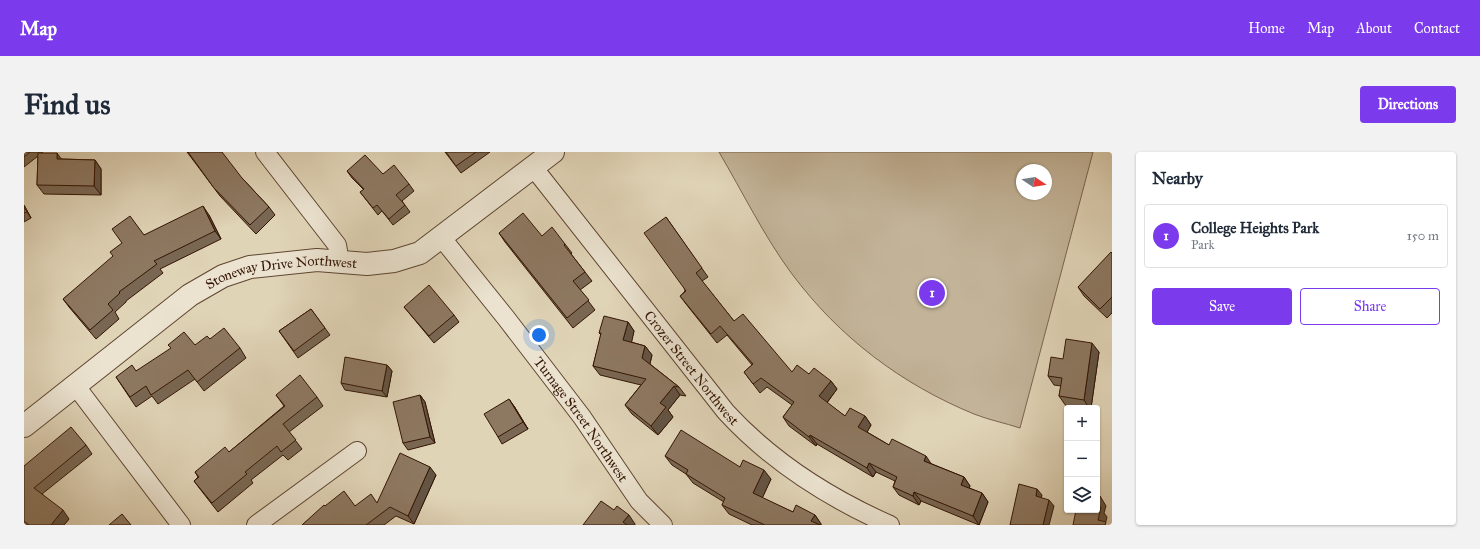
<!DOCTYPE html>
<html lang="en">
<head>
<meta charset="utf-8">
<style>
  body { margin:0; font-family:"IM FELL Great Primer",serif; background:#f2f2f3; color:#1f2937 }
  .controls { position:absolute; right:12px; bottom:12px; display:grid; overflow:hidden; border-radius:4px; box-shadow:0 1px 3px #0004 }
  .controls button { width:36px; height:36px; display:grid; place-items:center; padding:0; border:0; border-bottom:1px solid #e0e1e3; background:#fff; color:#1f2937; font:20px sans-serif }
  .compass { position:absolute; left:992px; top:12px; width:36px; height:36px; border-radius:50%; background:#fff; box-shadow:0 1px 3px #0004; rotate:102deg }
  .you { position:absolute; left:515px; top:183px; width:14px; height:14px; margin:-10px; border:3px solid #fff; border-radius:50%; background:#1a73e8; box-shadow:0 0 0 6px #1a73e833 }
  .badge { display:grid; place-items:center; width:26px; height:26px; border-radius:50%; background:#7c3aed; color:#fff; font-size:13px; font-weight:700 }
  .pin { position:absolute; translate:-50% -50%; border:2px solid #fff; box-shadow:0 1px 4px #0006 }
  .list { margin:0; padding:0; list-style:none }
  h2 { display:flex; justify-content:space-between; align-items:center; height:52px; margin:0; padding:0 16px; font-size:17px }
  h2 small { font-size:13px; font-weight:400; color:#747a83 }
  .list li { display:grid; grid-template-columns:26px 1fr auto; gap:12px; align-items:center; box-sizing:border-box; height:64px; margin:0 8px 8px; padding:0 8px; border:1px solid #e0e1e3; border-radius:4px }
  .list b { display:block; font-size:15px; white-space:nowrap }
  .list p { margin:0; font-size:13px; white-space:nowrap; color:#747a83 }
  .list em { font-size:13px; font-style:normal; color:#747a83 }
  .actions { display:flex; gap:8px; padding:12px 16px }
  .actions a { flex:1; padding:9px 0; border:1px solid #7c3aed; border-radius:4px; text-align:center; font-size:14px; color:#7c3aed }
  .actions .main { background:#7c3aed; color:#fff }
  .icon { flex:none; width:22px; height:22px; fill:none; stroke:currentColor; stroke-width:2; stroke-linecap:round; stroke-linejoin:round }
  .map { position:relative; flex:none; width:1088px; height:373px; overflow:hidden; border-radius:4px }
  header { display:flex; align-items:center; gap:24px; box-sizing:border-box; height:56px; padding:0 20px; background:#7c3aed; color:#fff }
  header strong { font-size:19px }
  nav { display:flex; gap:22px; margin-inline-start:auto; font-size:14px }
  .intro { display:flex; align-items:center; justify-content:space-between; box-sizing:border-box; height:96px; padding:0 24px }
  h1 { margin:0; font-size:28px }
  .button { padding:10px 18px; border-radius:4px; background:#7c3aed; color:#fff; font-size:14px; font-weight:700 }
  main { display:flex; gap:24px; padding:0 24px }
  aside { flex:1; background:#fff; border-radius:4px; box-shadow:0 1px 3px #0004 }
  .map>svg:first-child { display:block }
  .green { fill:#c3b499; stroke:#7c644e; fill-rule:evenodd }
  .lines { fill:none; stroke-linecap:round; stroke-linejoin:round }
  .minor-casing { stroke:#5f4531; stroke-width:20 }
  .tertiary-casing { stroke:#5f4531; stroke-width:24 }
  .minor { stroke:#ebe3d0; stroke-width:18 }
  .tertiary { stroke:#ebe3d0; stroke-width:22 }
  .wall { fill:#796753; stroke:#341504 }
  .shaded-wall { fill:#635444; stroke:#341504 }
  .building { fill:#8d7861; stroke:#341504 }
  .labels { text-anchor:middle; stroke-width:3; stroke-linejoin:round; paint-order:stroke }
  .street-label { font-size:14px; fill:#341504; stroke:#ebe3d0 }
</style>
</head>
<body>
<header>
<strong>Map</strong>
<nav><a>Home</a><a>Map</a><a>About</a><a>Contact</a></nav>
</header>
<div class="intro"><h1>Find us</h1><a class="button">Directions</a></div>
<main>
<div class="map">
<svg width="1088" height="373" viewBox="0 0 1088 373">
  <rect width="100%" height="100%" fill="#e0d4b7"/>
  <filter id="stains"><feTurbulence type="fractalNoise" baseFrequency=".005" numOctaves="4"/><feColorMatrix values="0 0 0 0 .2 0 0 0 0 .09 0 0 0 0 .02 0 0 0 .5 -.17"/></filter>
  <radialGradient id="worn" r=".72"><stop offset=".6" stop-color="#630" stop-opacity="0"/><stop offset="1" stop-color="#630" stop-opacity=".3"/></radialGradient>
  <!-- green -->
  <path class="green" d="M695 0H1069L996 276C981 271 965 268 950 262 877 232 815 185 768 122 741 86 718 39 695 0ZM998 18H1022V42H998Z"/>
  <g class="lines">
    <defs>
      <g id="minor">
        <path d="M241 0 313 93 316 110"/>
        <path id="s1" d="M509 15 702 260C747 309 805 346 866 373"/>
        <path id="s2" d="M417 85 482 166 558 265 615 349 639 373"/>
        <path d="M51 233 157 373"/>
        <path d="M232 373 333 299"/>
      </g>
      <g id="tertiary">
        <path id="s3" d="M0 274 166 143 199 124 226 115 293 108 343 112 370 109 396 101 529 0"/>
      </g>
    </defs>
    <!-- minor casing -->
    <use href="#minor" class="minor-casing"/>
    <!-- tertiary casing -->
    <use href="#tertiary" class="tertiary-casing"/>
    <!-- minor -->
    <use href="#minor" class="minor"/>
    <!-- tertiary -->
    <use href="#tertiary" class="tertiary"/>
  </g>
  <!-- wall -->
  <g class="wall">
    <path d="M0 0H19L18 1 38 7 71 8 77 17V43L20 42 13 33 14 4 0 15Z"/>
    <path d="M163 0 218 26 245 55 251 63 232 82 196 44Z"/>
    <path d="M421 0H466L437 21Z"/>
    <path d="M323 19 359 22 385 32 390 39 378 49 386 60 369 73 358 59 354 63 336 40 340 38 328 26Z"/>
    <path d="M0 53 7 66 0 70Z"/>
    <path d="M185 63 197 87 136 117 139 121 102 149V150L91 160 95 167 72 187 45 155 39 147 120 83Z"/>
    <path d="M642 65 684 125 678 129 710 169 768 220 785 222 807 229 813 237 803 251 821 264H841L847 273 843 280 865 293 908 312 940 325 946 334 945 336 958 341 964 350 955 373 897 349 895 353 875 343 869 335 871 329 852 320 849 325 793 292 792 294 765 274 759 265 768 253 743 235 736 241 720 220 728 213 703 183 693 191 662 152 656 144 661 139Z"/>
    <path d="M475 81 518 84 541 92 548 101 547 102 568 129 556 138 571 158 549 176 481 90Z"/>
    <path d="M1088 101V161L1083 166 1060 144 1054 135Z"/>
    <path d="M380 155 430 163 435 170 410 191Z"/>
    <path d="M287 157 306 183 274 206 255 179Z"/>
    <path d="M604 170 610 179 607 190 621 194 628 203 626 212 655 235 662 244 656 243 644 258 649 265 634 283 608 262 601 253 617 233 576 223 569 214 577 183 575 181Z"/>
    <path d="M186 187 216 196 222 206 180 239 171 227 134 252 128 244 112 255 92 225 112 219Z"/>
    <path d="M1075 200 1067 256H1058L1042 254 1035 244 1037 234 1030 233 1024 224 1039 207Z"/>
    <path d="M363 213 368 219 363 245 321 238 317 231Z"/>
    <path d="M252 243 293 245 299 254 265 280 278 297 264 308 259 303 227 328 229 331 194 360 176 337 170 329 174 325 171 320 205 300 260 254Z"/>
    <path d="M396 243 401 250 411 291 384 298 379 291Z"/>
    <path d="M490 254 504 277 478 292 474 285Z"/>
    <path d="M62 293 68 302 18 342 45 367 40 373H0V314Z"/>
    <path d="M641 304 716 315 747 327 738 346 769 360 791 363 797 372V373H728L705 362 698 353 700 350 669 331 662 322 648 313Z"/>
    <path d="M412 323 390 372 372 364 360 373H278L301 354H331L353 351Z"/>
  </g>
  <!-- shaded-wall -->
  <g class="shaded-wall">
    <path d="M33 1 40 11 33 7Z"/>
    <path d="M71 8 77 17V43L70 34Z"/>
    <path d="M0 53 7 66 3 60 0 55Z"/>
    <path d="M179 54 185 63 197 87 191 79Z"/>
    <path d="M604 170 610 179 606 198 599 188Z"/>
    <path d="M1068 191 1075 200 1067 256H1065L1060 248Z"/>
    <path d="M621 194 628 203 625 215 618 206Z"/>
    <path d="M363 213 368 219 363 245 358 239Z"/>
    <path d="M807 229 813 237 801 253 795 244Z"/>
    <path d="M650 234 656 243 644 258 649 265 634 283 627 274 636 251Z"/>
    <path d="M396 243 401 250 411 291 406 285Z"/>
    <path d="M485 247 490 254 504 277 499 270Z"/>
    <path d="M841 264 847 273 841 284 834 275Z"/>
    <path d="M786 283 793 292 792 294 785 285Z"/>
    <path d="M902 304 908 313 900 309Z"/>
    <path d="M845 311 852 320 849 325 843 316Z"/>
    <path d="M406 315 412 323 390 372 384 364Z"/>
    <path d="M740 318 747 327 736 351 729 341Z"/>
    <path d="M940 325 946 334 943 342 937 333Z"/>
    <path d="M1013 337 1018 343 1016 351 1012 344Z"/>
    <path d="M890 340 897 349 895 353 889 344Z"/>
    <path d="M958 341 964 350 955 373 949 364Z"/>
    <path d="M1076 344 1082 354 1080 361 1083 365 1081 373 1074 368 1073 355Z"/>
    <path d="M1025 348 1030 354 1025 373H1019Z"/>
    <path d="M39 358 45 367 40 373H27Z"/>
    <path d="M605 363 611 372V373H601L599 370Z"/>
    <path d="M791 363 797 372V373H790L787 369Z"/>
  </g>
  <!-- building -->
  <g class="building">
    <path d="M0 0H6L0 5Z"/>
    <path d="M164 0H198L218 26 245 55 226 73 190 36Z"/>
    <path d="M422 0H452L432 14Z"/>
    <path d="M14 1H33V7L71 8 70 34 13 33Z"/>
    <path d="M341 3 359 22 370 13 385 32 372 43 381 53 365 67 353 53 349 56 336 40 340 37 323 19Z"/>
    <path d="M179 54 191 79 130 109 133 112 95 140 96 141 84 152 89 158 66 178 39 147 89 104 86 100 98 91 88 77 106 64 120 83Z"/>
    <path d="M0 55 3 60 0 61Z"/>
    <path d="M499 61 518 84 528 75 541 92 540 93 561 120 549 129 565 148 543 166 475 81Z"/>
    <path d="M642 65 678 116 672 121 710 169 719 162 768 220 773 213 785 222 790 216 807 229 795 244 821 264 826 256 841 264 834 275 865 293 868 287 902 304 900 309 940 325 937 333 958 341 949 364 890 340 889 344 869 335 873 325 845 311 843 316 786 283 785 285 759 265 770 250 737 226 729 232 720 220 729 212 696 174 687 182 656 144 662 139 620 81Z"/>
    <path d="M1087 100 1088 101V145L1076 157 1054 135Z"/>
    <path d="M405 133 430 163 405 184 380 155Z"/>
    <path d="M287 157 301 176 270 199 255 179Z"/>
    <path d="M580 164 604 170 599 188 621 194 618 206 655 235 650 234 636 251 642 255 627 274 601 253 622 227 569 214 577 181H575Z"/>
    <path d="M200 176 216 196 173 230 164 218 127 243 122 234 106 245 92 225 108 213 112 219 147 196 144 193 160 180 171 193 183 184 186 187Z"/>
    <path d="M1042 187 1068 191 1060 248 1035 244 1038 226 1024 224 1027 205 1039 207Z"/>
    <path d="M321 205 363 213 358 239 317 231Z"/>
    <path d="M276 223 293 245 259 272 272 288 257 300 253 294 221 320 223 322 188 351 170 329 175 325 171 320 201 295 205 300 261 254 252 243Z"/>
    <path d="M396 243 406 285 379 291 369 250Z"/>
    <path d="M485 247 499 270 474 285 460 262Z"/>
    <path d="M47 275 62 293 10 336 39 358 27 373H5L0 369V314Z"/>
    <path d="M657 278 716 315 719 308 740 318 729 341 769 360 772 353 791 363 787 369 796 373H741L698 353 701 346 662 322 664 318 641 304Z"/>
    <path d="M376 301 406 315 384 364 366 355 342 373H278L300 353 301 354 320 339 331 354 347 342 353 351Z"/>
    <path d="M995 332 1013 337 1012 344 1025 348 1019 373H986Z"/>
    <path d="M1073 344H1076L1073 355H1077L1074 368 1082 370 1081 373H1049L1052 358H1073Z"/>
    <path d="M577 349 590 358 593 354 605 363 599 370 603 373H559Z"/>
    <path d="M98 362 107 373H85Z"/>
  </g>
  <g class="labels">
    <!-- street labels -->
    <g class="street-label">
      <text dy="5" stroke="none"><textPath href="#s3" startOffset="308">Stoneway Drive Northwest</textPath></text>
      <text dy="5" stroke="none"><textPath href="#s1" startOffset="256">Crozer Street Northwest</textPath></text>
      <text dy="5" stroke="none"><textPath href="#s2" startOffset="230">Turnage Street Northwest</textPath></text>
    </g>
  </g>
  <rect width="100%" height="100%" filter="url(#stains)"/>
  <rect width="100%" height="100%" fill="url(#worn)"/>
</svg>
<div class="controls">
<button>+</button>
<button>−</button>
<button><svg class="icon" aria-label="layers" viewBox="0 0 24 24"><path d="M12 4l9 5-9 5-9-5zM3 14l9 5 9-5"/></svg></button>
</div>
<svg class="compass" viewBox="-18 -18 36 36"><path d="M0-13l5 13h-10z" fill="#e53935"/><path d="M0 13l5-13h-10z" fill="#747a83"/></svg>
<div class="you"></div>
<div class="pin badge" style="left:908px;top:141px">1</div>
</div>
<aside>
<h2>Nearby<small></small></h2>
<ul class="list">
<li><span class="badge">1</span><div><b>College Heights Park</b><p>Park</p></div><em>150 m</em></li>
</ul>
<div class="actions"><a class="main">Save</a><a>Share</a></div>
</aside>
</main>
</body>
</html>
